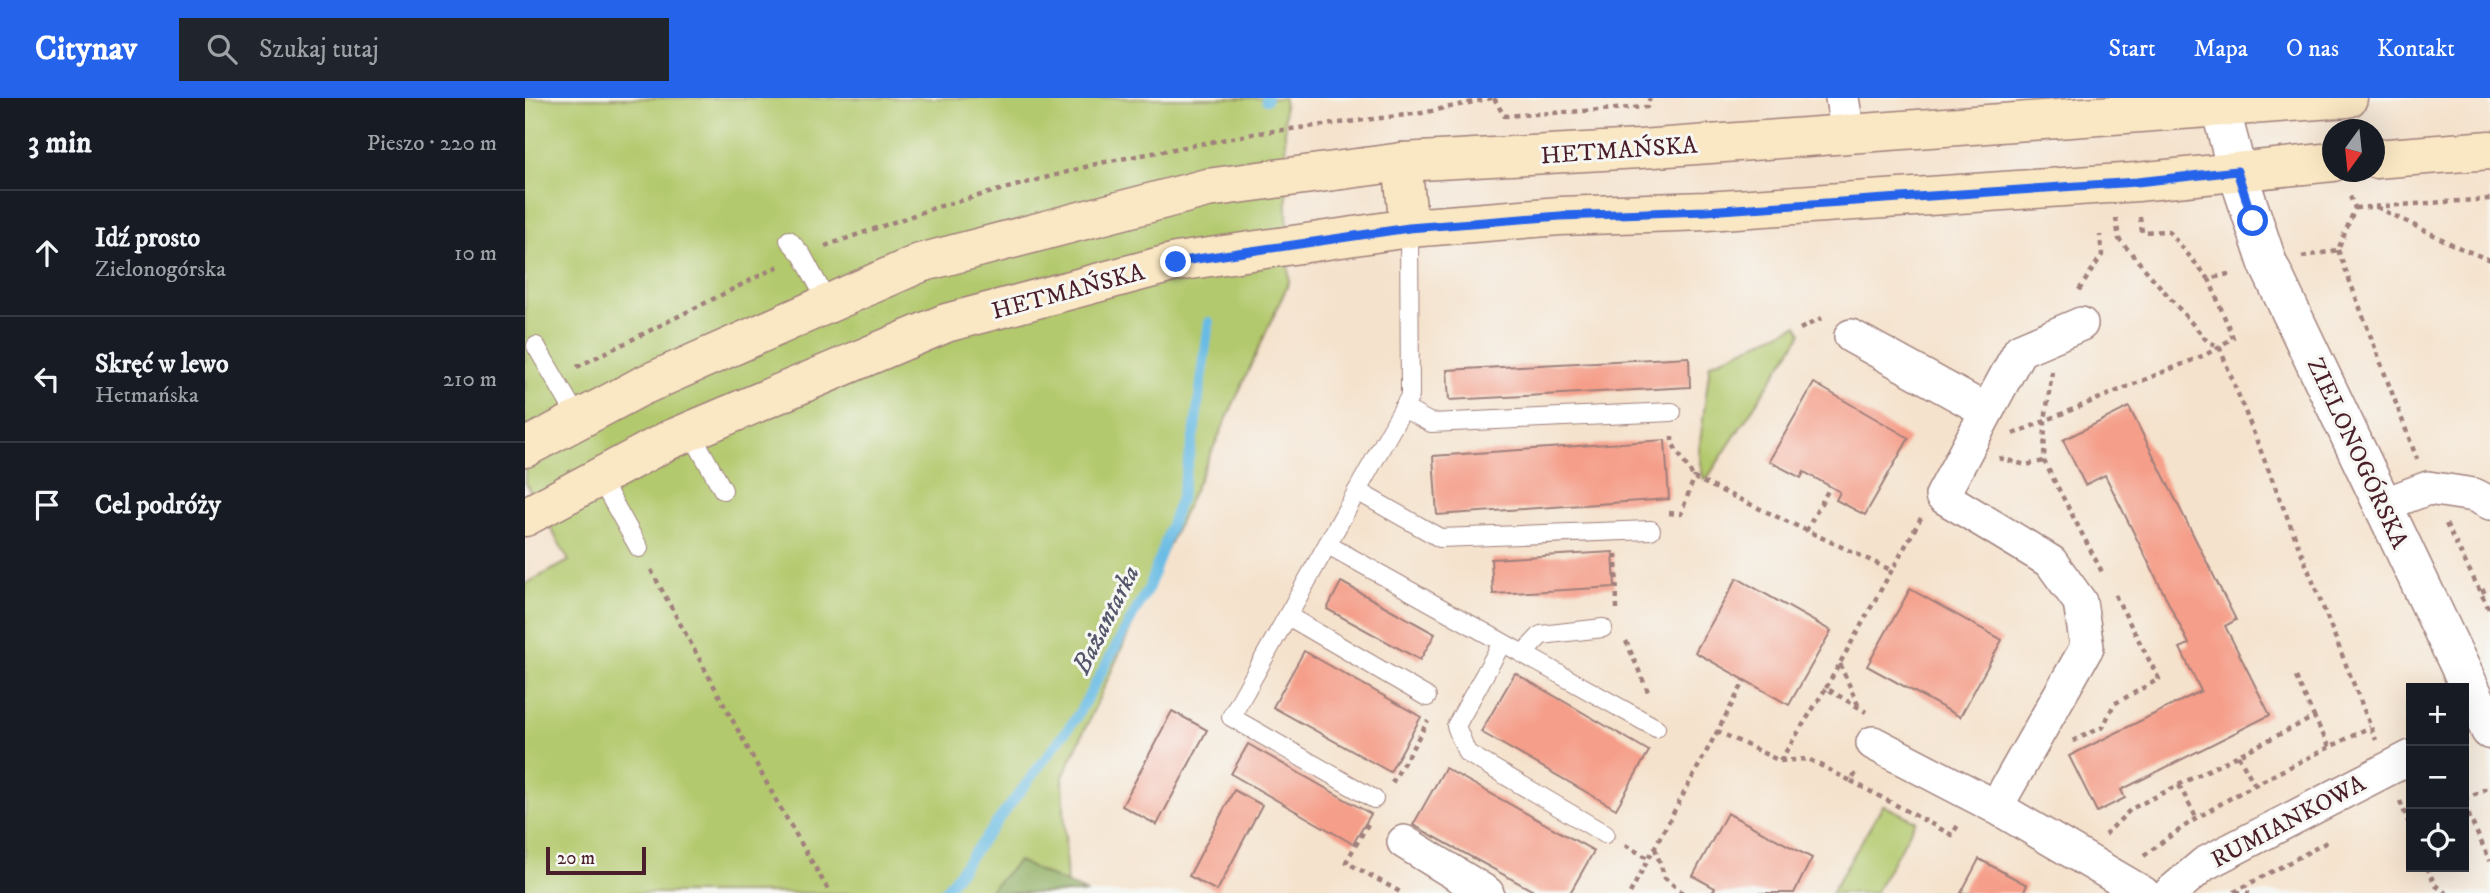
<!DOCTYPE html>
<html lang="pl">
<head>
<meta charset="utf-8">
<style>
  body { margin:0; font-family:"IM FELL DW Pica",serif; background:#20242c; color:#f1f3f6 }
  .controls { position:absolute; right:21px; bottom:21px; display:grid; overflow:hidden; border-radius:0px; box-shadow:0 7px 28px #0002 }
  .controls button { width:63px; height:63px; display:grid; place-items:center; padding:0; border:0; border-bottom:2px solid #363941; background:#171b24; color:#f1f3f6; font:35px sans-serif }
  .compass { position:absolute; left:1797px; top:21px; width:63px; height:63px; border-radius:50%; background:#171b24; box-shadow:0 7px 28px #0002; rotate:195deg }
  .scale { position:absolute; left:21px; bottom:18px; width:100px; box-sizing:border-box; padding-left:7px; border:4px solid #4a1f2b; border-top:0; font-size:19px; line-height:24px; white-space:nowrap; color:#4a1f2b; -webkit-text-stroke:5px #f6f6f2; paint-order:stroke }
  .stop { position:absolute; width:21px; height:21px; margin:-16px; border:5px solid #2563eb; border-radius:50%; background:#fff }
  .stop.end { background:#2563eb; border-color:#fff; box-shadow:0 2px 7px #0008 }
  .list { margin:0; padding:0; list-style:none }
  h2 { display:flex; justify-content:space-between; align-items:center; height:91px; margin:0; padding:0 28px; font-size:30px }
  h2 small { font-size:23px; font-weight:400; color:#9ea1a6 }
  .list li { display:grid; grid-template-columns:46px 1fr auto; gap:21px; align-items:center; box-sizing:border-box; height:126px; padding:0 28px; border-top:2px solid #363941 }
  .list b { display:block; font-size:26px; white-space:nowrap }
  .list p { margin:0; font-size:23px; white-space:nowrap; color:#9ea1a6 }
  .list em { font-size:23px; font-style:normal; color:#9ea1a6 }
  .icon { flex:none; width:38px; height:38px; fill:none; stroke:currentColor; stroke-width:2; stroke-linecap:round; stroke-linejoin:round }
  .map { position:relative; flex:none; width:1965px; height:795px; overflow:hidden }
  header { display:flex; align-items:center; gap:42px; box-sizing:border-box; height:98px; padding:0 35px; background:#2563eb; color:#fff }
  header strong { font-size:33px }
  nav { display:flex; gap:38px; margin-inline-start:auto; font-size:24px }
  .search { width:490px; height:63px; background:#20242c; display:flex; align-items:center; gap:18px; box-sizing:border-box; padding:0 24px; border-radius:0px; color:#9ea1a6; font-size:26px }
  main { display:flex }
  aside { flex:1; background:#171b24 }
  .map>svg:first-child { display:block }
  .green { fill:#b3c96d; stroke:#7e744c; stroke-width:2 }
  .forest { fill:#8ead60; stroke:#6c6646; stroke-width:2 }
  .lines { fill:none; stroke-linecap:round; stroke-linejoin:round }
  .stream { stroke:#68bbe4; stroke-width:10 }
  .building { fill:#f59e89 }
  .service-casing { stroke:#a0807c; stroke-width:20 }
  .minor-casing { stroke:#a0807c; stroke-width:36 }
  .tertiary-casing { stroke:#a0807c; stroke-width:41 }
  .secondary-casing { stroke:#a0807c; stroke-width:41 }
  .path { stroke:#a0807c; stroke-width:4.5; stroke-dasharray:5 5; stroke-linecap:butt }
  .service { stroke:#fff; stroke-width:18 }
  .minor { stroke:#fff; stroke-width:33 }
  .tertiary { stroke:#fff; stroke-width:38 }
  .secondary { stroke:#fae7c3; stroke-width:38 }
  .route { stroke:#2563eb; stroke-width:9 }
  .labels { text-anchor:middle; stroke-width:6; stroke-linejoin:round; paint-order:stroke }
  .street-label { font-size:24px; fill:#4a1f2b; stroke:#f6f6f2 }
  .water-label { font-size:26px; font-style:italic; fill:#54566c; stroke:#f6f6f2 }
</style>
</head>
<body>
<header>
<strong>Citynav</strong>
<div class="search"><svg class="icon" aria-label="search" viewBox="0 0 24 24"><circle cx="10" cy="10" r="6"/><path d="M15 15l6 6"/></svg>Szukaj tutaj</div>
<nav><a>Start</a><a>Mapa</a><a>O nas</a><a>Kontakt</a></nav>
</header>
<main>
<aside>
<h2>3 min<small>Pieszo · 220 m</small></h2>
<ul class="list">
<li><svg class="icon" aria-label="ahead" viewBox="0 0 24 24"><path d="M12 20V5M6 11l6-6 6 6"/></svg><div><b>Idź prosto</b><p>Zielonogórska</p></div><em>10 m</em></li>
<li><svg class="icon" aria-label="left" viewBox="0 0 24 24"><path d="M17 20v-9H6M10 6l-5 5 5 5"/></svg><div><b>Skręć w lewo</b><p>Hetmańska</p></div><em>210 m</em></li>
<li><svg class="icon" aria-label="arrive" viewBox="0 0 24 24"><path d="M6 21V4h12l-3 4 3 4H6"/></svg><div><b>Cel podróży</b></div></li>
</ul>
</aside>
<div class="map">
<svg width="1965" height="795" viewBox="0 0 1965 795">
  <rect width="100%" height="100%" fill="#f6f6f2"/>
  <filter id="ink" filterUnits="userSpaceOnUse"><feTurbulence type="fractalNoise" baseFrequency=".0143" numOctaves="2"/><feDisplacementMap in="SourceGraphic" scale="14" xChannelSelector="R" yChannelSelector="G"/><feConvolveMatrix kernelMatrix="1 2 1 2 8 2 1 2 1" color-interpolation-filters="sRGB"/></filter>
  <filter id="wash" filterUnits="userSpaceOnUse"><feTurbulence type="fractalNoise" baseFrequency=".00686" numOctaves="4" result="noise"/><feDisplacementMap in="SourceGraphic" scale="28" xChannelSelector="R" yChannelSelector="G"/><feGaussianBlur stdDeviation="1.57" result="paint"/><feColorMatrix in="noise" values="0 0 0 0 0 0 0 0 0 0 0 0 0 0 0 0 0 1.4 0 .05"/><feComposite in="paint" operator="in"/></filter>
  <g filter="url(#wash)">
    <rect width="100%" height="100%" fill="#f5e2cc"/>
    <!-- green -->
    <g class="green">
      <path d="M0 0H759L764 184 538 679 542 795H0V486L44 463 0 384Z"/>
      <path d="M1272 227 1277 235 1181 382 1178 380 1174 352 1185 266Z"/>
      <path d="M1358 707 1391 723 1350 795H1306Z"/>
    </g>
    <!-- forest -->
    <path class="forest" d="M493 763 562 795H462Z"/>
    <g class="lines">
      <!-- stream -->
      <g class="stream">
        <path d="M741 2 742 0"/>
        <path d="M418 795 551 620 624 489 656 399 670 330 684 224"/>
      </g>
    </g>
    <g id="blocks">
      <!-- building -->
      <g class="building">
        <path d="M1164 259 1165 289 924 302 922 272Z"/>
        <path d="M1289 285 1384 340 1340 417 1311 402 1315 394 1279 374 1276 380 1244 363Z"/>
        <path d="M1604 309 1711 522 1700 528 1745 617 1596 692 1600 700 1572 714 1544 658 1676 593 1655 550 1664 546 1580 377 1560 387 1538 342Z"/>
        <path d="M1140 342 1144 401 912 417 908 358Z"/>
        <path d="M1088 454 1090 489 968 496 966 461Z"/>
        <path d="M1212 480 1306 533 1264 607 1170 554Z"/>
        <path d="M816 484 910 536 895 562 802 511Z"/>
        <path d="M1385 491 1477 542 1435 619 1342 568Z"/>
        <path d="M779 553 896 619 865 674 748 609Z"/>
        <path d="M990 575 1124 653 1091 711 956 634Z"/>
        <path d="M647 613 682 632 632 727 597 708Z"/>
        <path d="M723 646 846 716 828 746 706 676Z"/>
        <path d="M920 670 1069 753 1045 795H1012L888 727Z"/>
        <path d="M709 692 737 707 692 793 664 778Z"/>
        <path d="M1202 715 1287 760 1269 795H1193L1188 793 1190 790 1168 778Z"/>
        <path d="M1454 761 1502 787 1498 795H1436Z"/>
      </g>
    </g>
  </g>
  <g filter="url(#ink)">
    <use href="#blocks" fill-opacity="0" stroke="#a0807c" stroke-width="2"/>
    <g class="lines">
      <defs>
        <g id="service">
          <path d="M264 142 277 157 303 205"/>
          <path d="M11 248 54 322"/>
          <path d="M878 310 906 325 1147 314"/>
          <path d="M165 333 198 392"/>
          <path d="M74 379 114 450"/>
          <path d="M832 393 915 440 1126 432"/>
          <path d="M803 447 1131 630"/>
          <path d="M763 518 902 599"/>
          <path d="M977 545 931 628 942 655 1080 736"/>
          <path d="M998 556 1016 537 1078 530"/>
          <path d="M849 701 706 619 885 298 884 130"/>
        </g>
        <g id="minor">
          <path d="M1317 0 1323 36"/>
          <path d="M1326 238 1462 313 1417 398 1526 464 1555 504 1562 549 1471 709 1618 795"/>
          <path d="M1462 313 1495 252 1556 226"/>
          <path d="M1858 407 1903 390 1949 397 1965 405"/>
          <path d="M1348 645 1471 709"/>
          <path d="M879 744 962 795"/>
          <path d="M1645 795 1679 766 1886 659"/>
        </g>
        <path id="tertiary" d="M1695 9 1712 73 1743 166 1965 632"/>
        <g id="secondary">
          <path d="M1850 61 1965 52"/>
          <path d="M877 64 884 130"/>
          <path d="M0 350 117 288 395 165 682 90 877 64 1115 51 1823 0"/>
          <path d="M0 419 142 343 421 225 651 164 884 130 1035 118 1181 113 1612 84 1808 64"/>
        </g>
      </defs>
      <!-- service casing -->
      <use href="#service" class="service-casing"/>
      <!-- minor casing -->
      <use href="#minor" class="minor-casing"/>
      <!-- tertiary casing -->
      <use href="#tertiary" class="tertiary-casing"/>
      <!-- secondary casing -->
      <use href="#secondary" class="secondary-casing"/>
      <!-- path -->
      <g class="path">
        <path d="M969 0 979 18 1122 9 1125 0"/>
        <path d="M1852 109 1935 150 1965 162"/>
        <path d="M1830 110 1965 101"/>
        <path d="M1615 119 1617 134 1643 133 1684 181 1707 175"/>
        <path d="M1591 120 1594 141 1683 244 1694 248 1851 642"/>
        <path d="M300 148 412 109 575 65 733 35 897 15 967 0"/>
        <path d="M1813 152 1892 361"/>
        <path d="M1777 159 1813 152 1830 110 1824 96"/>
        <path d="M1554 192 1577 157 1575 137"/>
        <path d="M1275 231 1297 220"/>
        <path d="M52 269 254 168"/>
        <path d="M1527 273 1520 323 1519 363 1577 474"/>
        <path d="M1488 336 1682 256 1708 240 1684 181"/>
        <path d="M1147 338V345L1169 380"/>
        <path d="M1474 360 1501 367 1519 363"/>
        <path d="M1144 415 1156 416 1169 380 1366 472"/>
        <path d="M1921 426 1965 513"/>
        <path d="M1281 433 1305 389"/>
        <path d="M1091 456 1092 511"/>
        <path d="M126 472 252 704 305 795"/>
        <path d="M1956 494 1965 490"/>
        <path d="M1101 543 1124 596"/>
        <path d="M1315 566 1334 609"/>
        <path d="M1771 579 1789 619"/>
        <path d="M1301 590 1396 420"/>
        <path d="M1192 633 1255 663 1283 661 1326 683 1333 672"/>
        <path d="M1548 643 1578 629 1589 606 1634 581 1590 497"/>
        <path d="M1713 657 1730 687"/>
        <path d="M1255 663 1301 590 1341 614"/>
        <path d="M1326 683 1427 737 1433 727"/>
        <path d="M867 685 903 623"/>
        <path d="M1654 687 1671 719"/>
        <path d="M1939 701 1965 689"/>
        <path d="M1875 703 1886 731"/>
        <path d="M1939 707 1965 763"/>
        <path d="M843 726 821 764 877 795"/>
        <path d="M1580 737 1606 711 1789 619 1805 650"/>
        <path d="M1100 747 1123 760"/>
        <path d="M1130 750 1140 780 1158 795"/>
        <path d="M1619 758C1687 703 1768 668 1845 629"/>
        <path d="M1902 769 1910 787 1921 795"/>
        <path d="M1709 794 1804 743"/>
        <path d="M1711 794 1725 795"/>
        <path d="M1105 795 1220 582"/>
      </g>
      <!-- service -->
      <use href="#service" class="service"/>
      <!-- minor -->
      <use href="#minor" class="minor"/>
      <!-- tertiary -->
      <use href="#tertiary" class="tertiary"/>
      <!-- secondary -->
      <use href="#secondary" class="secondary"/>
    </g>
  </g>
  <g class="lines" filter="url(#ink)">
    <!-- route -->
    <path class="route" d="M651 164 884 130 1035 118 1181 113 1612 84 1712 73 1728 123"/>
  </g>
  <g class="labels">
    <!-- street labels -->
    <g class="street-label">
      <text transform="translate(1094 52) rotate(-4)" y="8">HETMAŃSKA</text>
      <text transform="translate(543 193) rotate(-15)" y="8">HETMAŃSKA</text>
      <text transform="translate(1833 355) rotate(65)" y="8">ZIELONOGÓRSKA</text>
      <text transform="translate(1763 723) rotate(-28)" y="8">RUMIANKOWA</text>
    </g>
    <!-- water labels -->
    <g class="water-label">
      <text transform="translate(580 521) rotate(-63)" y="9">Bażantarka</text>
    </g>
  </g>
</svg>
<div class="controls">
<button>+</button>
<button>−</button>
<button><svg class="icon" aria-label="locate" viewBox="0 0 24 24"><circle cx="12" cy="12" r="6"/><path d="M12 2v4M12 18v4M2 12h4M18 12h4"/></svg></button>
</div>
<svg class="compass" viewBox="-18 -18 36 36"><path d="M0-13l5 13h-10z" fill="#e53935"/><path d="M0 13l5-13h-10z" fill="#9ea1a6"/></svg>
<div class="scale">20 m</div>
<div class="stop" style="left:1728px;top:123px"></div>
<div class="stop end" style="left:651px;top:164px"></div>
</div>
</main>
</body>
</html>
